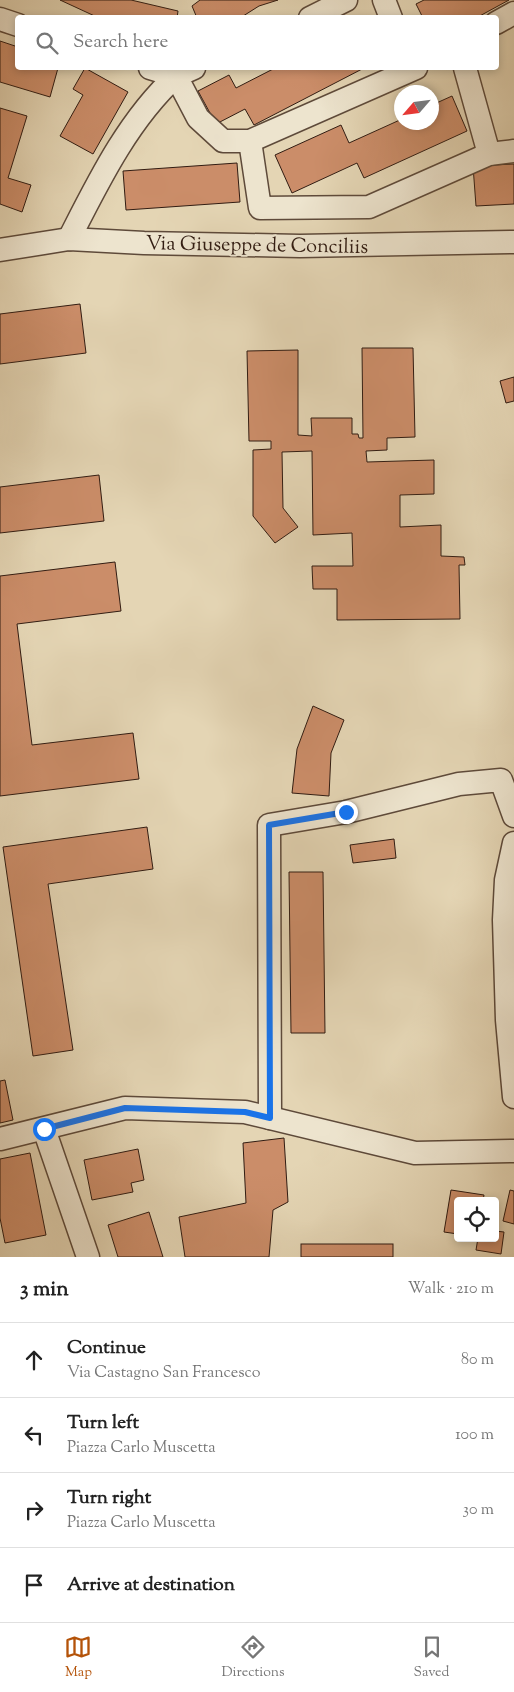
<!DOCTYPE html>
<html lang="en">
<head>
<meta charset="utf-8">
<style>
  body { margin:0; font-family:"Sorts Mill Goudy",serif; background:#f6f6f6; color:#222 }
  .controls { position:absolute; right:15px; bottom:15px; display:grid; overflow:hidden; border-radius:5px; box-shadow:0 2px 8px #0003 }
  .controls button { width:45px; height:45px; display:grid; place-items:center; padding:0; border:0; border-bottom:1px solid #e0e0e0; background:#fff; color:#222; font:25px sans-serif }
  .compass { position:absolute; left:394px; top:85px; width:45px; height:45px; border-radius:50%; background:#fff; box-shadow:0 2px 8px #0003; rotate:242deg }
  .stop { position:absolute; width:15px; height:15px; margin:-11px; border:4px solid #1a73e8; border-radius:50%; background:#fff }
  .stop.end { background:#1a73e8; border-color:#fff; box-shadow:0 1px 5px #0008 }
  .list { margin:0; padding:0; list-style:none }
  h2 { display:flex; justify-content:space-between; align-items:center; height:65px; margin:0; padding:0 20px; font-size:21px }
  h2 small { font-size:16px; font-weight:400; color:#767676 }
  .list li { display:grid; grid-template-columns:32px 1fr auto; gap:15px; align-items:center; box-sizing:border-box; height:75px; padding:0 20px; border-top:1px solid #e0e0e0 }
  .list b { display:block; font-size:19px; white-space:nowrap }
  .list p { margin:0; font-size:16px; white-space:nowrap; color:#767676 }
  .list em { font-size:16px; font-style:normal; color:#767676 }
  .icon { flex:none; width:28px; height:28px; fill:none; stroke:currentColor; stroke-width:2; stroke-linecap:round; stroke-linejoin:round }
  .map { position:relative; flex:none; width:514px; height:1257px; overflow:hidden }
  .search { position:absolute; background:#fff; box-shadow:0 2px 8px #0003; left:15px; right:15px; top:15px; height:55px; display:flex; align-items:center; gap:12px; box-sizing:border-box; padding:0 18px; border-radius:5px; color:#767676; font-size:19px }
  .sheet { height:365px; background:#fff }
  nav { display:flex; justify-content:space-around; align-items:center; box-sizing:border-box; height:70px; border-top:1px solid #e0e0e0; background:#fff; font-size:14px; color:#767676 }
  nav a { display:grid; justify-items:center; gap:2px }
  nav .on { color:#b45309 }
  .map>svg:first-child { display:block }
  .building { fill:#cb8d69; stroke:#311c12 }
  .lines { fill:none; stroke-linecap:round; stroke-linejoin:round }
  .minor-casing { stroke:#5e4a3a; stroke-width:25 }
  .minor { stroke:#ede4ce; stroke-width:22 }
  .route { stroke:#1a73e8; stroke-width:6 }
  .labels { text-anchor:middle; stroke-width:4; stroke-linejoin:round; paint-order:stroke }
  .street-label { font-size:20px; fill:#311c12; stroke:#ede4ce }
</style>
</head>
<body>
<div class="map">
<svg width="514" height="1257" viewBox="0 0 514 1257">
  <rect width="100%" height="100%" fill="#e4d5b4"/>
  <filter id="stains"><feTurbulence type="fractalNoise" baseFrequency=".004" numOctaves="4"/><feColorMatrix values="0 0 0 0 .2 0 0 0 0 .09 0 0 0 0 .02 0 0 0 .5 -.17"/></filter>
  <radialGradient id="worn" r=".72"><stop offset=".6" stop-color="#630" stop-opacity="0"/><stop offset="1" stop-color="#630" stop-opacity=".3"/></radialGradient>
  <!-- building -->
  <g class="building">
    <path d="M60 0H131L178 11 177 18H99Z"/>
    <path d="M200 0H278L259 6 240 18H197L192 6Z"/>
    <path d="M424 0H509L476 18H423L416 4Z"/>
    <path d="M0 41 18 47V68H58L50 97 0 82Z"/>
    <path d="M85 68 128 92 93 154 60 136 83 95 73 89Z"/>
    <path d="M275 68H364L254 125 245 109 216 124 198 91 229 75 236 88Z"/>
    <path d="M452 96 467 131 364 178 357 163 292 193 275 155 341 125 349 143 402 119V122H432V105Z"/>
    <path d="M0 108 27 116 8 178 31 185 22 212 0 204Z"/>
    <path d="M237 163 240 202 126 210 123 171Z"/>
    <path d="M514 164V204L476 206 473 166Z"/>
    <path d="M80 304 86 353 0 364V314Z"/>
    <path d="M362 348H413L415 437 387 438V450L366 451 367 462 434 460V494L400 495V527L441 525V556L464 557 465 565H459L460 619 337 620V589H313L312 566H353L352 533 313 535 312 451 282 452 283 508 298 527 275 543 253 516V450L271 449V441H249L247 351 298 350V435L312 436 311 418H352V434H358L359 438H363Z"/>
    <path d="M514 377V401L506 403 500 381Z"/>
    <path d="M99 475 104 521 0 533V487Z"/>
    <path d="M115 562 121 611 17 624 32 745 133 733 139 779 0 796V576Z"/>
    <path d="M313 706 344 720 331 753 329 796 292 793 297 749Z"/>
    <path d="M147 827 153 869 48 884 73 1050 33 1056 3 847Z"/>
    <path d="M394 839 396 858 353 863 350 845Z"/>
    <path d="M289 872H323L325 1033H291Z"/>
    <path d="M5 1080 13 1120 0 1123V1081Z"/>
    <path d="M284 1138 288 1202 273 1210 269 1257H185L179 1217 246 1203 243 1143Z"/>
    <path d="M138 1149 144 1180 131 1183 133 1192 92 1200 84 1160Z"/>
    <path d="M30 1153 46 1235 5 1243 0 1218V1159Z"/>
    <path d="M451 1190 484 1195 483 1201H458V1234L444 1232Z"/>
    <path d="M510 1190 514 1191V1224L503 1221Z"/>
    <path d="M149 1212 163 1257H118L108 1225Z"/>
    <path d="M495 1231 504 1232 501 1254 476 1250 478 1238H495Z"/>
    <rect x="301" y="1244" width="92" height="13"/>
  </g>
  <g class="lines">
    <defs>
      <g id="minor">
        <path d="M384 0 391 18"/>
        <path d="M310 18 346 0"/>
        <path d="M0 19 18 25"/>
        <path d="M496 23 514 13"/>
        <path d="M194 68 176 76 198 118 223 141H250L416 68"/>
        <path d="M465 68 489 154"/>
        <path d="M250 141 260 208 369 207 489 154 514 151"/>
        <path d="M69 239C98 182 128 120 176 76L150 68"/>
        <path d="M0 250 69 239 144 243 300 246 514 242"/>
        <path d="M514 843 506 880 504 920 507 1020 514 1097"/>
        <path d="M270 1118 269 825 346 812 459 784 501 780 514 816"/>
        <path d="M44 1129 88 1257"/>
        <path d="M0 1139 125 1108 245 1112 415 1153 514 1151"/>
      </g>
    </defs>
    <!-- minor casing -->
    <use href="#minor" class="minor-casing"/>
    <!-- minor -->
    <use href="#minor" class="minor"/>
  </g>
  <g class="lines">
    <!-- route -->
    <path class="route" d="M44 1129 125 1108 245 1112 270 1118 269 825 346 812"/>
  </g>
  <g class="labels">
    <!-- street labels -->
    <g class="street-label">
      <text transform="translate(257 244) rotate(1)" y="7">Via Giuseppe de Conciliis</text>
    </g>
  </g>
  <rect width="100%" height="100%" filter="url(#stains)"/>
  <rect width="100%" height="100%" fill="url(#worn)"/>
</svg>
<div class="controls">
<button><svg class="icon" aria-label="locate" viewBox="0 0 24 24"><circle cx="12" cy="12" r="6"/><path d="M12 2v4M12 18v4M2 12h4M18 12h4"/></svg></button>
</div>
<svg class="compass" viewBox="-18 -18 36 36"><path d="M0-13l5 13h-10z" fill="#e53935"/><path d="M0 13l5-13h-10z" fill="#767676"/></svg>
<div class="stop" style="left:44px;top:1129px"></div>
<div class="stop end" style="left:346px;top:812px"></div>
<div class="search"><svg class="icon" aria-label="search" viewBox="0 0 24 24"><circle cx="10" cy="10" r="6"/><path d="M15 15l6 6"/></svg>Search here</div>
</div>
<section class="sheet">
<h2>3 min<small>Walk · 210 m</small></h2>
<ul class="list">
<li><svg class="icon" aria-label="ahead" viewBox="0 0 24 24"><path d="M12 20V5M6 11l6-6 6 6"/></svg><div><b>Continue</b><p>Via Castagno San Francesco</p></div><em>80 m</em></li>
<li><svg class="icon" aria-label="left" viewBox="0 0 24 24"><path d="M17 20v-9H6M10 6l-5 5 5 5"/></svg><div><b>Turn left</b><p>Piazza Carlo Muscetta</p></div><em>100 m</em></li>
<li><svg class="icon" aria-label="right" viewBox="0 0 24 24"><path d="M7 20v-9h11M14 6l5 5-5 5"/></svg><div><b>Turn right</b><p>Piazza Carlo Muscetta</p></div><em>30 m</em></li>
<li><svg class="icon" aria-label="arrive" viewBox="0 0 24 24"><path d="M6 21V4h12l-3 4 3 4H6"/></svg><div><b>Arrive at destination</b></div></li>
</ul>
</section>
<nav>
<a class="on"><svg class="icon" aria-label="map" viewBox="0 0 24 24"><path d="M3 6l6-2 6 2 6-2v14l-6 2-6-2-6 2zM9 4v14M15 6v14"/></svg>Map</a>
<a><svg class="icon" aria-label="directions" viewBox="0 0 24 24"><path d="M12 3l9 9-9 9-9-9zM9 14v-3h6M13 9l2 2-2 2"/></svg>Directions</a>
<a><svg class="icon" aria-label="saved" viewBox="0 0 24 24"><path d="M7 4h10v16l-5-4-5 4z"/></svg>Saved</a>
</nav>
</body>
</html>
